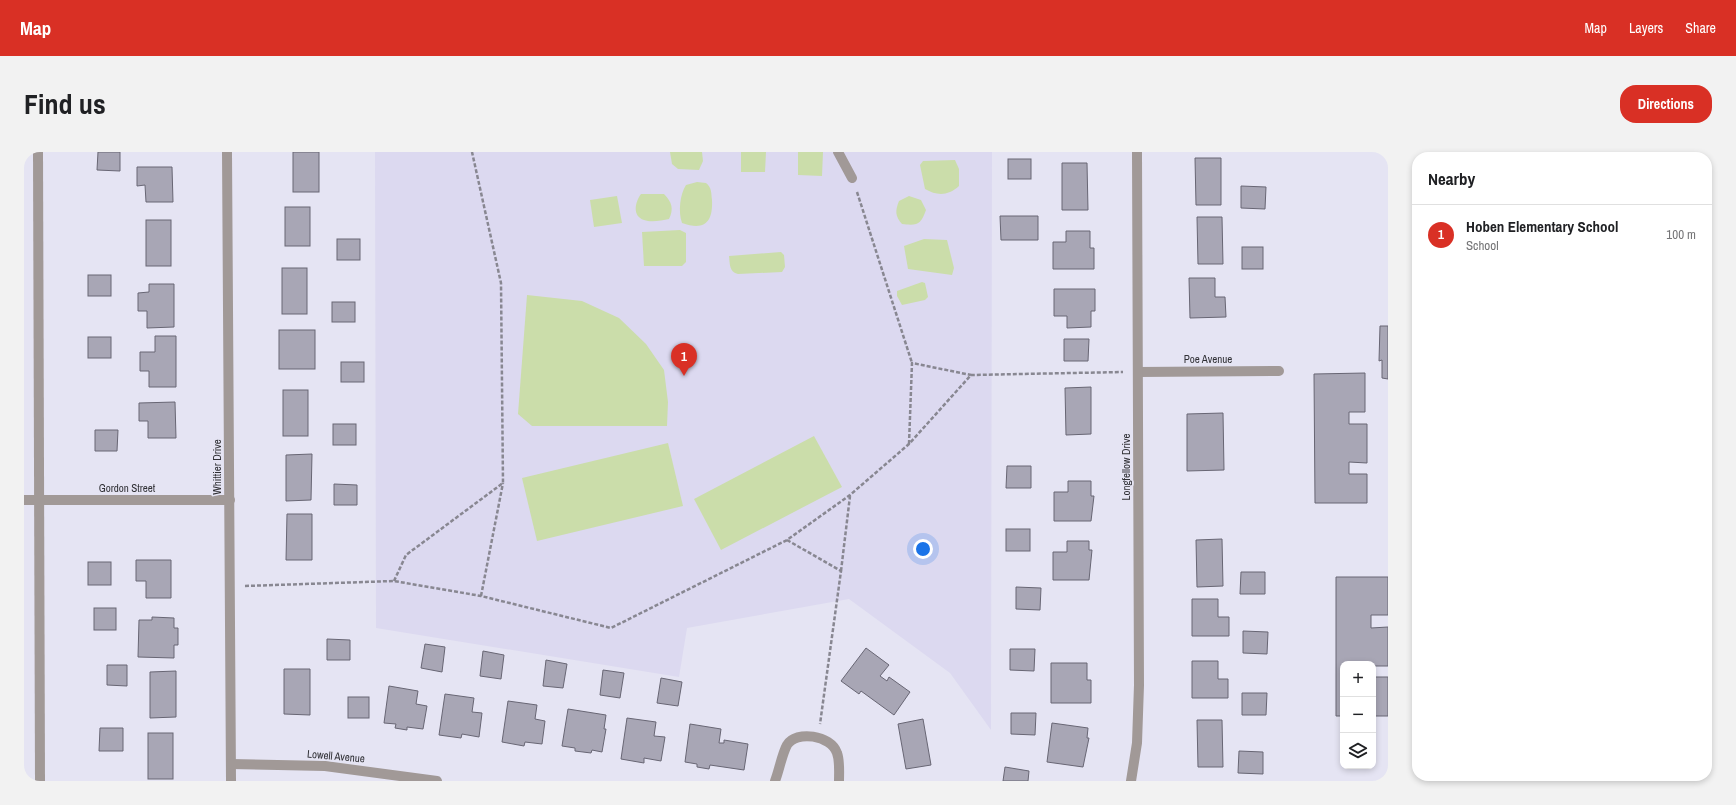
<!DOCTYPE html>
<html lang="en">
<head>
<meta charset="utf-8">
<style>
  body { margin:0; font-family:"Archivo Narrow",sans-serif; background:#f2f2f2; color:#202124 }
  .controls { position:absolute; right:12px; bottom:12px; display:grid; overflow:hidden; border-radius:8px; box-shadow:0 2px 6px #0003 }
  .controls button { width:36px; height:36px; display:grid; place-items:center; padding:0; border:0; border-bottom:1px solid #e0e0e0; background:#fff; color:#202124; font:20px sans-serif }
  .you { position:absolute; left:899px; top:397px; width:14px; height:14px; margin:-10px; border:3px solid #fff; border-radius:50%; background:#1a73e8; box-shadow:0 0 0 6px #1a73e833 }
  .badge { display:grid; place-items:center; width:26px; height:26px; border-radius:50%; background:#d93025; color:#fff; font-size:13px; font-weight:700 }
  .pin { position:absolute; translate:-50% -33px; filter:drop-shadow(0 1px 2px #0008) }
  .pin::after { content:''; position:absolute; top:21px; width:14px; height:12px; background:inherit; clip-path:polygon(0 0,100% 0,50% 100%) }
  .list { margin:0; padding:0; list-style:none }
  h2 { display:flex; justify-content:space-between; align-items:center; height:52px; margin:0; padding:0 16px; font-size:17px }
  h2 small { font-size:13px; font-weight:400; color:#757577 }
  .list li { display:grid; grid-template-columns:26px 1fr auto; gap:12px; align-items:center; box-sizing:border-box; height:60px; padding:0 16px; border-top:1px solid #e0e0e0 }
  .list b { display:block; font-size:15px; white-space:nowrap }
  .list p { margin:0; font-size:13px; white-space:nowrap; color:#757577 }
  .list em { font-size:13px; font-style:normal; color:#757577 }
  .icon { flex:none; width:22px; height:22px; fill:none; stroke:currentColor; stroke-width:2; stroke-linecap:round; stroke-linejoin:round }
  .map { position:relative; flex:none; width:1364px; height:629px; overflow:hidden; border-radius:16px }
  header { display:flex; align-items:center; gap:24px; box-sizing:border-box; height:56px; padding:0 20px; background:#d93025; color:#fff }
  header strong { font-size:19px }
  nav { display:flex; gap:22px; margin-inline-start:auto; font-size:14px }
  .intro { display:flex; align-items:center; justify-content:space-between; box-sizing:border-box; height:96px; padding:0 24px }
  h1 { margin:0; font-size:28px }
  .button { padding:10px 18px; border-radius:16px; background:#d93025; color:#fff; font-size:14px; font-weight:700 }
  main { display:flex; gap:24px; padding:0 24px }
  aside { flex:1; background:#fff; border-radius:16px; box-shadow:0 2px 6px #0003 }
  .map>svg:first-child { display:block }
  .built { fill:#dcd9f0 }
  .green { fill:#cbddaa }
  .building { fill:#a8a6b5; stroke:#686674 }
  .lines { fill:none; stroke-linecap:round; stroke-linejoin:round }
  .path { stroke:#888791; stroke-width:2.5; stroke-dasharray:4 2; stroke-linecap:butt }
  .minor { stroke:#a19997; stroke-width:10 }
  .labels { text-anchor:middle; stroke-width:3.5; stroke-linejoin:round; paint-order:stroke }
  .street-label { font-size:11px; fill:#303035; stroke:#e5e4f3 }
</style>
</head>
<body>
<header>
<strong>Map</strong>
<nav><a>Map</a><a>Layers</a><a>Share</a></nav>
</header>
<div class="intro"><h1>Find us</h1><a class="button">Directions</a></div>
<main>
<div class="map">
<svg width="1364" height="629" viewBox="0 0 1364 629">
  <rect width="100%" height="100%" fill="#e5e4f3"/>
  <!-- built -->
  <path class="built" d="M351 0H968L967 578 926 521 825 447 663 476 655 525 352 476Z"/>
  <!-- green -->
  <g class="green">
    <path d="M646 0H678L679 9 675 18 654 17 648 12Z"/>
    <path d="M717 0H742L741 20H717Z"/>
    <path d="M774 0H799L798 24 774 23Z"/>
    <path d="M931 8 935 17V34C924 44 913 44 901 37L896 13 899 9Z"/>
    <path d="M673 30 682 31C688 36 687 40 688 48 689 70 681 79 658 71 654 60 656 42 662 33Z"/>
    <path d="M617 42H640C648 50 650 57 645 67 638 68 628 71 620 68 608 64 611 50 617 42Z"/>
    <path d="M593 44 598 71 570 75 566 48Z"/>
    <path d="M885 44 897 48 902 58C897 72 894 74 878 72 871 64 871 59 875 49Z"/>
    <path d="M656 78 662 81V110L658 114H620L618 80Z"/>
    <path d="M900 87 923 88 930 116 928 123 884 117 880 94Z"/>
    <path d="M757 100 760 103 761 115 758 120 714 122C705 120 706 112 705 104Z"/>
    <path d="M898 130 901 131 904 145 901 148 878 153 873 144V139Z"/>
    <path d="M503 143 558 149 595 166 622 192 640 218 644 250 643 274H508L494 262Z"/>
    <path d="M790 284 818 335 697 398 670 347Z"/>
    <path d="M644 291 659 354 513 389 498 326Z"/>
  </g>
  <!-- building -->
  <g class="building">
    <path d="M74 0H96V19L73 18Z"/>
    <rect x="269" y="0" width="26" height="40"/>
    <path d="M1171 6H1197V53H1172Z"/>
    <rect x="984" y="7" width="23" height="20"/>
    <path d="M1038 11H1063L1064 58H1038Z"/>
    <path d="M113 15H148L149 50H122L121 33 113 34Z"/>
    <path d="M1217 34 1242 35 1241 57 1217 56Z"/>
    <rect x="261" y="55" width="25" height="39"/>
    <path d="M976 64H1014V88H977Z"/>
    <path d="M1173 65H1198L1199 112H1174Z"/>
    <rect x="122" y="68" width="25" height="46"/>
    <path d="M1042 79H1066V96H1070V117H1029V90H1042Z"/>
    <rect x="313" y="87" width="23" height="21"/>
    <rect x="1218" y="95" width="21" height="22"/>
    <rect x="258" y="116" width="25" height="46"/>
    <rect x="64" y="123" width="23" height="21"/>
    <path d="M1165 126H1191V145H1201L1202 165 1166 166Z"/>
    <path d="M125 132H150V175L123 176V159H114V141L125 140Z"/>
    <path d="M1030 137H1071V159H1067V175L1043 176V164H1030Z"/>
    <rect x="308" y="150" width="23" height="20"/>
    <path d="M1356 174H1364V227L1358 226V208L1355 209Z"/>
    <rect x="255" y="178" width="36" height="39"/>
    <path d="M131 184H152V235H125V219H116V200H131Z"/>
    <rect x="64" y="185" width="23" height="21"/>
    <path d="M1040 187H1065L1064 209H1040Z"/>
    <rect x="317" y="210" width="23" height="20"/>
    <path d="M1341 221V260H1325V272H1343V311L1325 310V322H1343V351H1291L1290 222Z"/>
    <path d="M1067 235V282L1042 283 1041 236Z"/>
    <rect x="259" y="238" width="25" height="46"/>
    <path d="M151 250 152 286H124V269H115V251Z"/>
    <path d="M1199 261 1200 318 1163 319V262Z"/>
    <rect x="309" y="272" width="23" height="21"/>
    <path d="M71 278H94L93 299H71Z"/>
    <path d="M288 302 287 348 262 349V303Z"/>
    <path d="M983 314H1007V336H982Z"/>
    <path d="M1044 329H1067V344H1070L1067 369H1030V340H1044Z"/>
    <path d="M310 332 333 333V353H310Z"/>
    <path d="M263 362H288V408H262Z"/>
    <rect x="982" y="377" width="24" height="22"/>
    <path d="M1198 387 1199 434 1173 435 1172 388Z"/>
    <path d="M1043 389H1065V398H1068L1065 428H1029V400H1043Z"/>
    <path d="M112 408H147V446H122V429H112Z"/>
    <rect x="64" y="410" width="23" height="23"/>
    <path d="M1217 420H1241V442H1216Z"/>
    <path d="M1312 425H1364V463H1347V476L1364 475V514H1349V512H1319V564H1312Z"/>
    <path d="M992 435 1017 436 1016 458 992 457Z"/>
    <path d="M1168 447H1194V465H1205V484H1168Z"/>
    <rect x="70" y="456" width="22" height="22"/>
    <path d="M128 465 150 466V476H154V493H150V506L114 505 115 468H128Z"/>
    <path d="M1219 479 1244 480 1243 502 1219 501Z"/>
    <path d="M303 487 326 488V508H303Z"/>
    <path d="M401 492 421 495 418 520 397 516Z"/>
    <path d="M842 496 865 513 856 524 863 529 865 525 886 540 870 563 837 539 835 542 817 529Z"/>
    <path d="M986 497H1011L1010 519 986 518Z"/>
    <path d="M459 499 480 503 477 527 456 524Z"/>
    <path d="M522 508 543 512 539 536 519 534Z"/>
    <path d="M1168 509H1194V527H1204V546H1168Z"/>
    <path d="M1027 511H1063V528H1067V551H1027Z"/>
    <path d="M83 513H103V534L83 533Z"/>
    <path d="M260 517H286V563L260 562Z"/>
    <path d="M579 518 600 521 596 546 576 543Z"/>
    <path d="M152 519V565L126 566V520Z"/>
    <rect x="1349" y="525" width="15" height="39"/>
    <path d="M637 526 658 530 654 554 633 551Z"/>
    <path d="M365 534 394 539 392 552 403 554 399 577 383 575V578L371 576 372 572 360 571Z"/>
    <path d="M1218 541H1243L1242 563H1218Z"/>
    <path d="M421 542 450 546 448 560 458 561 455 585 438 582 437 586 415 583Z"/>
    <rect x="324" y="545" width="21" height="21"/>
    <path d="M484 549 513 553 511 567 521 569 518 592 501 590 500 594 478 590Z"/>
    <path d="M544 557 582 563 580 577H582L578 600 568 598 567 601 551 599V596L538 594Z"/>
    <path d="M987 561H1012L1011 583 987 582Z"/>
    <path d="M603 566 632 570 630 584 641 585 637 609 620 606V611L597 607Z"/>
    <path d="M899 567 907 613 882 617 874 572Z"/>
    <path d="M1173 568H1198L1199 615H1174Z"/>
    <path d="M1028 571 1064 576 1063 586H1065L1059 615 1023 610Z"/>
    <path d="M666 572 697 577 695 591H700V588L724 592 720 618 686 613 685 617 673 615V612L661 610Z"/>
    <path d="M76 576H99V599H75Z"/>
    <rect x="124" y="581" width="25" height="46"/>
    <path d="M1215 599 1239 600V622L1214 621Z"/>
    <path d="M981 615 1005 619 1004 629H979Z"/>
  </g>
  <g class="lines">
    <!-- path -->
    <g class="path">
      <path d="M833 40 888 211"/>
      <path d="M885 292 888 211 947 223"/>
      <path d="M763 388 817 419 796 572"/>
      <path d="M817 419 826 344"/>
      <path d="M370 429 382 403 479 331 477 131 448 0"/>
      <path d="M221 434 370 429 457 444 587 476 763 388 826 343 885 292 947 223 1099 220"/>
      <path d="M457 444 479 331"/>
    </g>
    <!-- minor -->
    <g class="minor">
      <path d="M14 0 16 629"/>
      <path d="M203 0 207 629"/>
      <path d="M814 0 828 26"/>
      <path d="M1114 220 1255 219"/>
      <path d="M0 348H206"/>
      <path d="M207 612 301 614 413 629"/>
      <path d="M751 629C755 619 758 602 763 593 772 578 807 583 813 601 816 609 815 620 815 629"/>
      <path d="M1107 629 1113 591 1115 533 1113 0"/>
    </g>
  </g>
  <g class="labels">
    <!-- street labels -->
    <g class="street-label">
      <text x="1184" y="211">Poe Avenue</text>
      <text transform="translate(193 315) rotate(-90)" y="4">Whittier Drive</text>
      <text transform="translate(1102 315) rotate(-90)" y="4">Longfellow Drive</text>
      <text x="103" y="340">Gordon Street</text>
      <text transform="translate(312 604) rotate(5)" y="4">Lowell Avenue</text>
    </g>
  </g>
</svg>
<div class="controls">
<button>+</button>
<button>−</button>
<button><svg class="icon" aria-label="layers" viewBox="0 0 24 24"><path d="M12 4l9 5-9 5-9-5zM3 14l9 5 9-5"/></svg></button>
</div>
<div class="you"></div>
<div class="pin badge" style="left:660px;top:224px">1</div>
</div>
<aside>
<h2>Nearby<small></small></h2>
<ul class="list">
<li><span class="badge">1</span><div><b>Hoben Elementary School</b><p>School</p></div><em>100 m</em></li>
</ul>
</aside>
</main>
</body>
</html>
